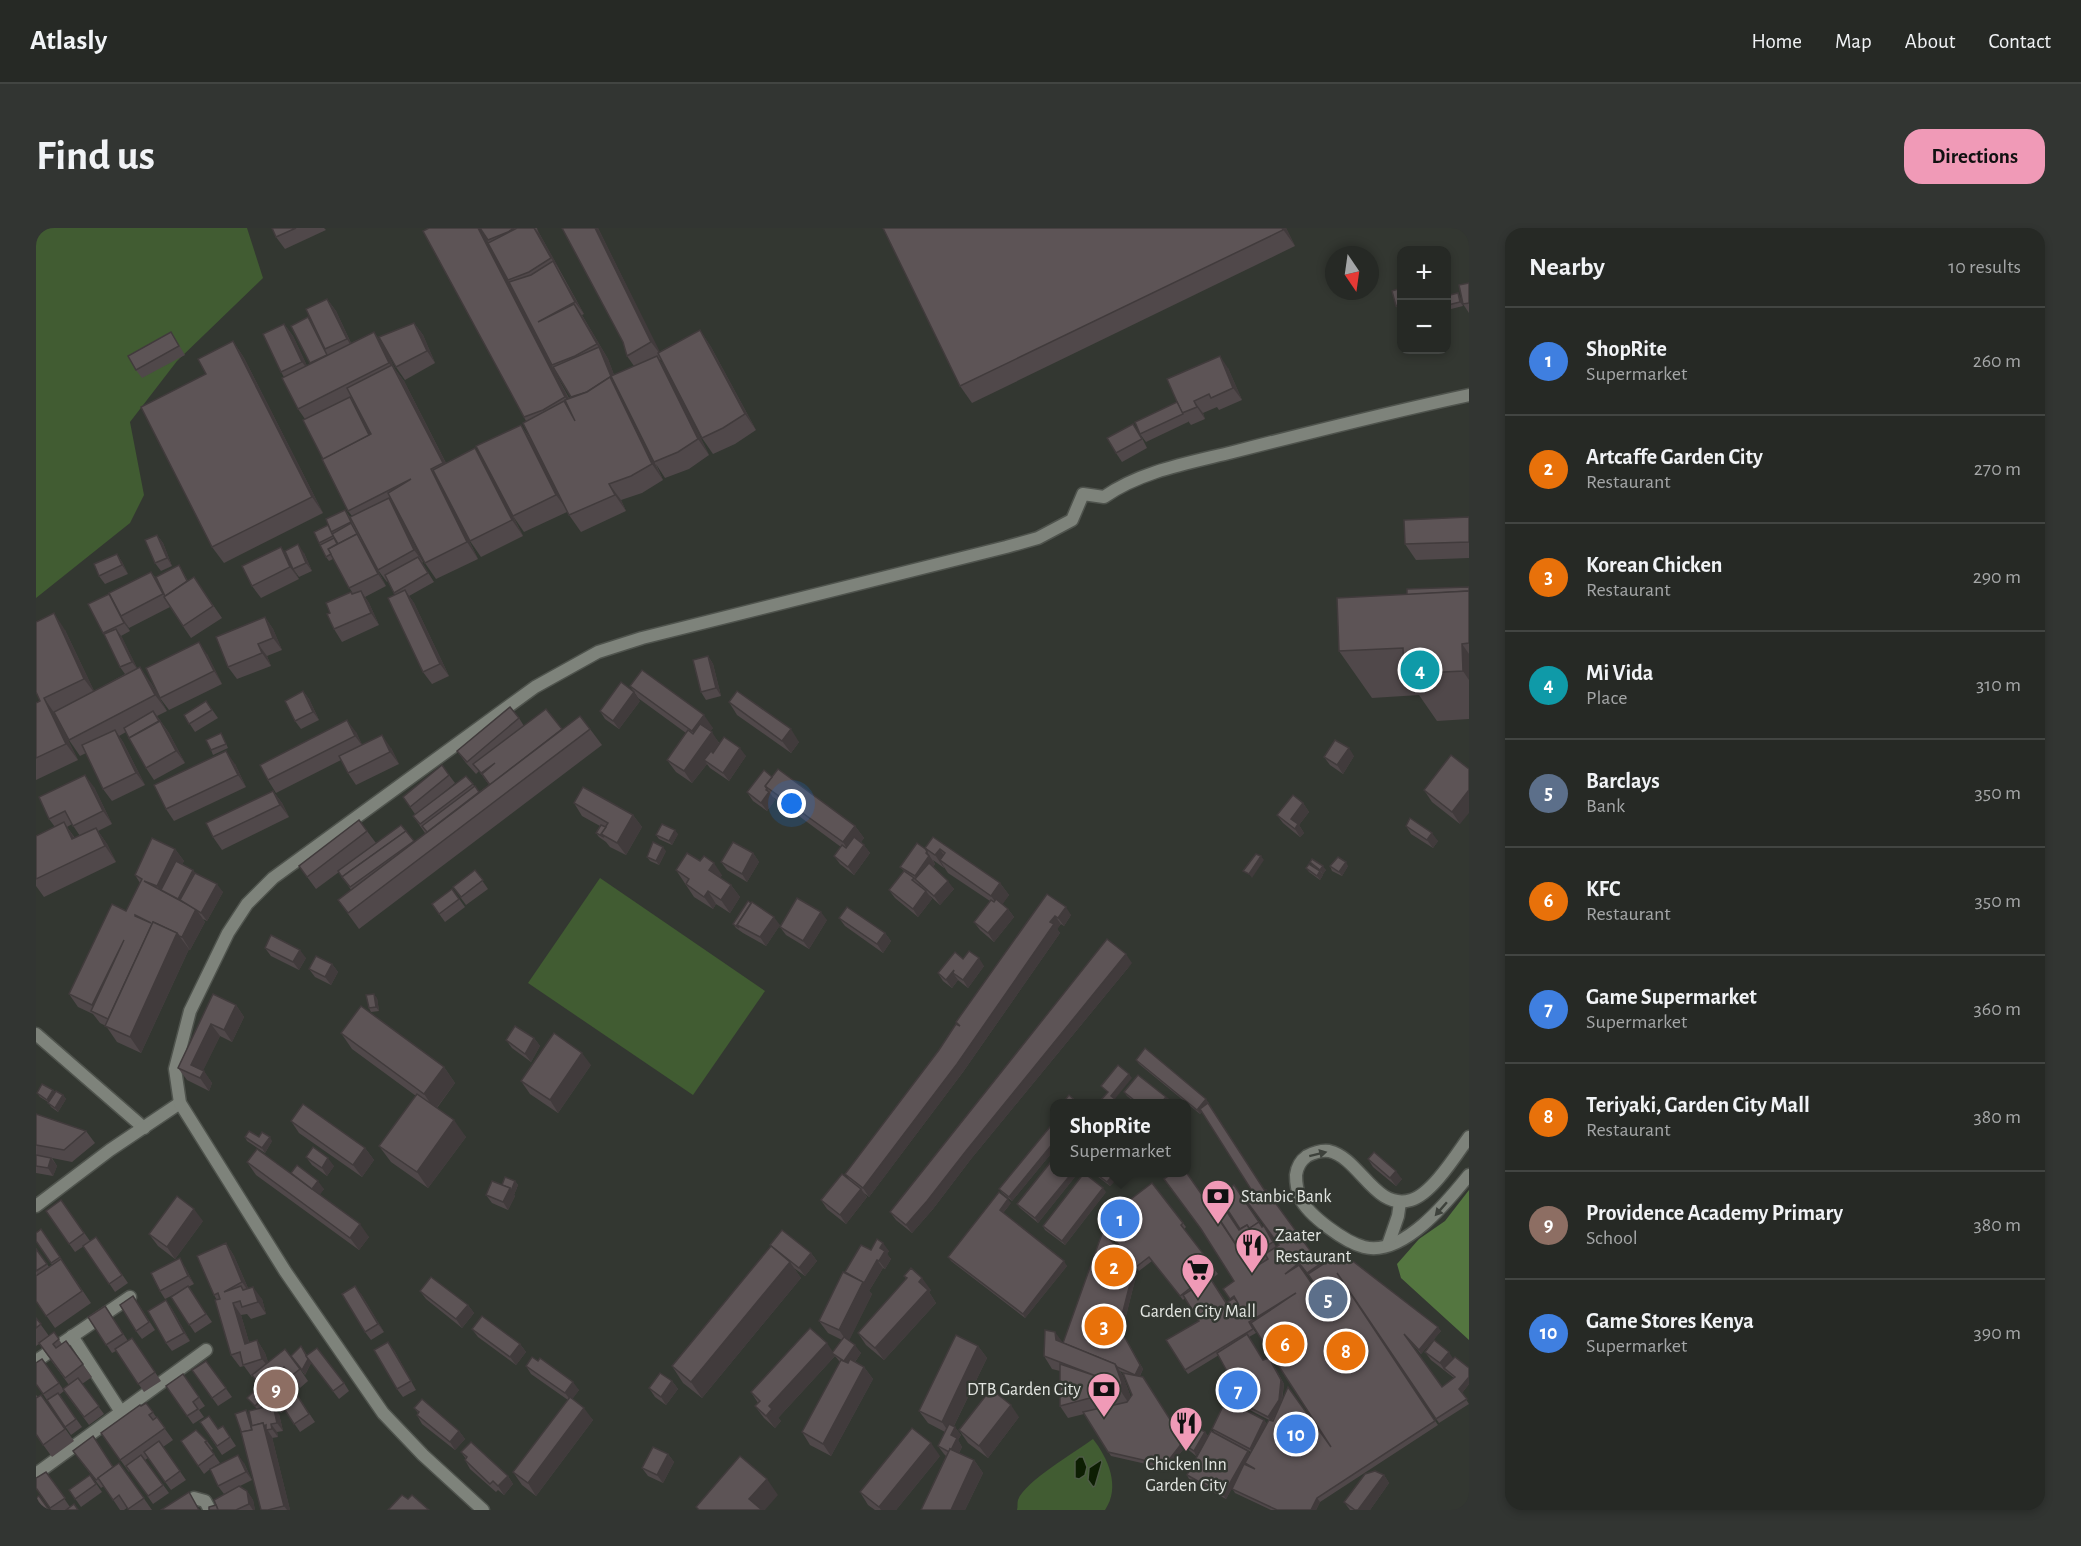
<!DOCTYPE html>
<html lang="en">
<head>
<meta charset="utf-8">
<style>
  body { margin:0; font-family:"Alegreya Sans",sans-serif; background:#323532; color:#f1f3f6 }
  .controls { position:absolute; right:18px; top:18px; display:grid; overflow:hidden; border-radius:12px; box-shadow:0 3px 9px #0003 }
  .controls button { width:54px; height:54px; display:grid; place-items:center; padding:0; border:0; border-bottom:2px solid #424542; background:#262925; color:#f1f3f6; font:30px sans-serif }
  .compass { position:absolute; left:1289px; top:18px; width:54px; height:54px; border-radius:50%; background:#262925; box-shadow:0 3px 9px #0003; rotate:167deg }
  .you { position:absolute; left:756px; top:576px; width:21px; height:21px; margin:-15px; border:4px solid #fff; border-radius:50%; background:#1a73e8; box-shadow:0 0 0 9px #1a73e833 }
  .badge { display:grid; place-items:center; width:39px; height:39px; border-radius:50%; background:#f09ab7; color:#fff; font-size:20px; font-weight:700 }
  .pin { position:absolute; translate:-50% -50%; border:3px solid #fff; box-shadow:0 2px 6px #0006 }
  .popup { position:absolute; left:1014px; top:871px; width:141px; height:78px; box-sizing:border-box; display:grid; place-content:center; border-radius:12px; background:#262925; filter:drop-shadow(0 2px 4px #0005); font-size:20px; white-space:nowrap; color:#a4a6a7 }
  .popup b { font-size:22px; color:#f1f3f6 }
  .popup::after { content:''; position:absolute; left:50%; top:100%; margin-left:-12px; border:12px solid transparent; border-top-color:#262925 }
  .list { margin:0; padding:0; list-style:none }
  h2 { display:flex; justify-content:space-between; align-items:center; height:78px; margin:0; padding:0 24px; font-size:26px }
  h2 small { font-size:20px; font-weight:400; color:#a4a6a7 }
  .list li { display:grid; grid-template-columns:39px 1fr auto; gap:18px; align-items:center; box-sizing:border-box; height:108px; padding:0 24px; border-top:2px solid #424542 }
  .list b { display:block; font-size:22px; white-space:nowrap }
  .list p { margin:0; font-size:20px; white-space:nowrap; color:#a4a6a7 }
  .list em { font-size:20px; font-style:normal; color:#a4a6a7 }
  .map { position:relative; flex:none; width:1433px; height:1282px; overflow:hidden; border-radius:18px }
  header { display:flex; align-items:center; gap:36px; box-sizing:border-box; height:84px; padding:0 30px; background:#262925; border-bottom:2px solid #424542 }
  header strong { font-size:28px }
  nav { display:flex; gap:33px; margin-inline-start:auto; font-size:21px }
  .intro { display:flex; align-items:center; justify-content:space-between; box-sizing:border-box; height:144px; padding:0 36px }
  h1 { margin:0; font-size:42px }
  .button { padding:15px 27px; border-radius:18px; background:#f09ab7; color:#111; font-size:21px; font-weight:700 }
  main { display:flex; gap:36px; padding:0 36px }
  aside { flex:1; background:#262925; border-radius:18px; box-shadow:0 3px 9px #0003 }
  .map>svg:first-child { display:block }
  .green { fill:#415c32 }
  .forest { fill:#547640 }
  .water { fill:#0d1e03; stroke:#4d5a46; stroke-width:1.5 }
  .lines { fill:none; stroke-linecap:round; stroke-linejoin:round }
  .street-casing { stroke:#4f534d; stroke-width:15 }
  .street { stroke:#7e837b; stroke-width:12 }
  .wall { fill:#50484a; fill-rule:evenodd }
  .shaded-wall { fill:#413b3c }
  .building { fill:#5d5456; stroke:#413b3c; stroke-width:1.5; fill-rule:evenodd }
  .oneway { fill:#3e423c }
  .labels { text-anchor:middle; stroke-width:5; stroke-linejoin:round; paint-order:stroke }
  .poi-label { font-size:18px; fill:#e3e6e2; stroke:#333731; text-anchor:start }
</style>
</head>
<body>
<header>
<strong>Atlasly</strong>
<nav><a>Home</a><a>Map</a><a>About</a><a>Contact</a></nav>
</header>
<div class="intro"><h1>Find us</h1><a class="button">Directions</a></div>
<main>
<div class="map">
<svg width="1433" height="1282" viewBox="0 0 1433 1282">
  <rect width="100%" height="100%" fill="#333731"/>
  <!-- green -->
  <g class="green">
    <path d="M0 0H211L227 50 141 133 94 194 108 267 94 295 0 370Z"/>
    <path d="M564 650 729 763 657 867 492 755Z"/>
    <path d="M1057 1211C1072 1230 1085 1259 1069 1282H981C982 1279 981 1275 982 1272 989 1253 1040 1224 1057 1211Z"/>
  </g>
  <!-- forest -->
  <path class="forest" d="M1433 962V1112L1365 1050 1361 1036 1383 1011 1409 993Z"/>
  <!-- water -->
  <g class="water">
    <path d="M1043 1229H1047L1051 1239 1049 1247 1043 1251 1039 1250V1233Z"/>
    <path d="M1065 1232 1066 1234 1059 1258 1057 1259 1052 1252 1053 1240Z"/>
  </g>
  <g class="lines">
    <defs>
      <g id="street">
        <path d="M0 806 108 900"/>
        <path d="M1433 909C1420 927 1396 966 1375 972 1339 983 1324 930 1293 923 1286 922 1277 925 1271 928 1264 933 1261 939 1260 947 1260 955 1261 962 1264 970 1273 988 1309 1014 1328 1019 1367 1029 1412 973 1433 947"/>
        <path d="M0 978 74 922 144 875"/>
        <path d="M1352 1017 1362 988 1364 974"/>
        <path d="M36 1108 85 1184"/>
        <path d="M0 1133 94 1069"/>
        <path d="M0 1246 170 1122"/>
        <path d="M140 1282 158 1270 169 1273 174 1282"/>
        <path d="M447 1282 387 1227 347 1185 249 1043 144 875 139 841 154 783 192 705 211 676 237 650 499 459 562 424 606 410 970 319 1002 310 1036 292 1047 266 1068 269C1105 243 1153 235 1197 224 1275 204 1354 184 1433 167"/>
      </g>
    </defs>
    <!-- street casing -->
    <use href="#street" class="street-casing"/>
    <!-- street -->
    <use href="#street" class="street"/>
  </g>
  <!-- wall -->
  <g class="wall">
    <path d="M236 0H288L290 2 249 21 240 9Z"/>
    <path d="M393 0H501L502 3 548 86 546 87 572 131 578 147 598 138 591 128 587 114 526 0H562L623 124 664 102 675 119 720 202 699 216 677 226 666 210 626 131 624 132 632 144 673 227 653 241 629 250 620 236 627 252 606 265 585 272 590 283 545 304 531 284 488 304 477 288 487 308 445 329 434 313 425 296 442 331 400 351 389 335 360 280V281L387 334 386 335 398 354 373 368 378 375 413 448 396 456 387 444 352 370 359 367 352 353 351 354 342 342 321 302 350 358 329 369 333 375 343 397 306 414 298 401 291 386 294 385 290 375 315 364 317 366 297 331 293 333 290 329 278 304 292 297 294 301 290 291 309 282 314 289 316 288 312 283 286 231H287L267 192 269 191 262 181 246 150 248 149 245 144 227 106 248 96 257 108 271 138 275 136 255 98 272 89 277 97 270 81 291 71 300 83 315 115 338 104 349 120 359 141 368 153 410 235 439 220 446 230 440 218 485 197 496 213 487 195 490 193 387 3ZM517 141 535 169 533 170Z"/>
    <path d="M847 0H1250L1259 18 936 175 924 158Z"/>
    <path d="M1433 55V85L1427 76Z"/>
    <path d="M1365 60V86L1360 78Z"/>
    <path d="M1425 70 1427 78 1415 81 1412 77Z"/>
    <path d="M378 95 387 107 399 135 369 152 360 139Z"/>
    <path d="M135 104 149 127 106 150 100 142Z"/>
    <path d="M197 113 208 130 287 285 188 335 176 319 170 146Z"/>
    <path d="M1192 140 1206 172 1183 182 1181 179 1167 185 1169 191 1155 197 1152 193V194L1110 214 1104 206 1141 174Z"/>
    <path d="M1103 204 1111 220 1086 234 1080 225Z"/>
    <path d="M1433 289V330L1380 332 1369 316Z"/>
    <path d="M121 307 127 315 136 338 125 343 119 335Z"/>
    <path d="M245 319 253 331 268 325 276 343 263 349 258 342 263 351 225 370 216 358Z"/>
    <path d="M81 326 86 334 92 346 69 356 63 348Z"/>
    <path d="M143 337 152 353 166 361 186 390 155 410 134 379 93 400 89 394 94 403 85 408 101 440 115 455 131 483 121 488 133 505 149 535 118 552 110 540 90 504 83 508 87 514 109 557 76 573 67 561 50 525 44 528 33 512 19 486 42 532 0 552V475L4 473 29 402 58 463 89 446 84 439 71 411 67 405 73 366 115 344 122 353Z"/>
    <path d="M1433 359V491L1401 493 1383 467 1336 470 1303 423 1371 367Z"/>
    <path d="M229 389 237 401 246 422 231 428 235 438 201 451 192 439Z"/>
    <path d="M171 426 186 456 133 482 124 470Z"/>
    <path d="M672 428 677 436 685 468 670 472 665 464Z"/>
    <path d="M594 458 677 500 674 503 684 516 710 528 693 553 674 540 671 536 656 555 640 544 631 532 650 505 602 470Z"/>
    <path d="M267 463 273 471 283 492 265 501 259 493Z"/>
    <path d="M170 473 182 490 159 504 148 487Z"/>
    <path d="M604 473 583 501 569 491 564 483Z"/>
    <path d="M693 474 763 514 755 525 701 487Z"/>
    <path d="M483 490 488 498 526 502 554 501 566 517 323 701 302 672 315 662 303 644 280 661 263 638 331 603 340 615 378 614 390 605H389L377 588 379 586 367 569 413 547 419 555 403 568 430 548 443 564 453 557 443 543 440 546 430 535 421 523Z"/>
    <path d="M320 504 326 517 355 520 363 536 320 557 312 545 305 532 240 565 232 552Z"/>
    <path d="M185 505 192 520 177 527 175 522Z"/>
    <path d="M1415 527 1424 596 1396 574 1388 562Z"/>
    <path d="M1318 528 1307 546 1294 537 1288 529Z"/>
    <path d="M199 536 210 559 138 593 130 581Z"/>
    <path d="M736 549 819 598 828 610 825 614 834 625 818 647 804 636 798 628 805 619 737 569 739 572 731 583 717 573 711 564Z"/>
    <path d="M58 559 76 596 62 603 71 616 80 634 8 669 0 658V608L19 599 13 591ZM36 596 44 608 39 610 31 599Z"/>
    <path d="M237 563 246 575 253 589 186 622 177 609Z"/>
    <path d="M538 575 597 587 606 599 590 627 574 619 570 614 563 609 560 605 564 598 546 588Z"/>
    <path d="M1267 575 1273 584 1263 597 1268 605 1264 609 1247 595 1241 587Z"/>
    <path d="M1370 598 1402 613 1397 620 1375 606Z"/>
    <path d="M642 606 636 617 623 611 620 607Z"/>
    <path d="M897 609 964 655 973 667 966 676 972 681 978 689 958 714 944 702 938 694 954 673 912 645 908 639V640L897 632 899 636 897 639 918 661 904 677 893 667 896 671 882 689 859 670 853 662 868 643 864 639 889 620Z"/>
    <path d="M139 621 148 633 146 636 157 642 159 645 187 664 171 693 167 691 169 694 154 722 152 720 153 721 105 825 81 814 70 798 64 795 57 786 42 779 33 766 90 683 104 655 99 647Z"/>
    <path d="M630 623 623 637 614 633 611 629Z"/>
    <path d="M717 625 723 634 711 654 691 642 685 634Z"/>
    <path d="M1274 634 1290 642 1287 646 1284 644 1287 647 1284 652 1273 644 1270 640 1277 638Z"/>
    <path d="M1294 638H1312L1306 648 1296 643Z"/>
    <path d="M439 642 452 661 430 677 417 659Z"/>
    <path d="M640 642 686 647 684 650 695 657 704 669 694 685 680 676 677 681 658 669Z"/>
    <path d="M416 661 429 679 409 694 396 676Z"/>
    <path d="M1011 666 1035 687 1028 698 1025 696 1021 701 1024 705 927 844 833 969 828 965 831 969 810 996 791 981 785 972 813 951 809 946 922 797Z"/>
    <path d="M803 690 849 705 855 713 847 725 809 698Z"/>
    <path d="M791 692 773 721 750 707 744 699Z"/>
    <path d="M697 696 744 697 730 718 707 705 700 700Z"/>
    <path d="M229 720 270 730 263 742 235 728Z"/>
    <path d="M927 731 948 738 932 760 922 752 916 760 907 753 902 745Z"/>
    <path d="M1096 735 935 931 897 981 876 1005 860 992 854 984Z"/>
    <path d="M296 736 302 744 295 757 279 749 273 741Z"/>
    <path d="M177 766 200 777 208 789 196 814 184 808 167 842 176 855 173 863 151 852 142 840Z"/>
    <path d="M341 770 343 783 335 784 333 780Z"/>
    <path d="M305 805 408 839 419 855 401 880 430 909 392 960 355 934 343 918 380 868 316 821Z"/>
    <path d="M498 810 504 818 495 834 476 820 470 812Z"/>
    <path d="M1100 832 1173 875 1172 876 1229 963 1230 962 1285 1038 1405 1103 1385 1126 1371 1110 1406 1159 1418 1150 1395 1132 1389 1124 1433 1156 1426 1165 1433 1176 1403 1195 1307 1053 1402 1197 1284 1274 1280 1282H1235L1199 1265 1196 1260 1190 1271 1153 1251 1151 1247 1212 1223 1214 1226 1215 1224 1179 1205 1176 1201 1228 1192 1231 1196 1233 1192 1189 1169 1186 1165 1192 1145 1183 1127 1152 1146 1149 1142 1163 1093 1149 1070 1147 1072 1116 1033 1103 1043 1065 994 1147 995 1150 999 1148 1001 1182 1046 1175 1051 1191 1075 1195 1072 1187 1061 1198 1053 1178 984 1204 1001 1198 957 1227 999 1234 1006 1240 1019 1243 1017 1220 969 1166 884 1164 886 1103 836ZM1265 1039H1266L1278 1055 1276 1056ZM1217 1098 1295 1219 1246 1173 1248 1156 1236 1134 1227 1132 1213 1109 1220 1105 1216 1099Z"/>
    <path d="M555 837 522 885 494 866 485 853Z"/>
    <path d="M17 862 19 864 27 867 30 871 22 884 15 879 12 874 4 869 1 865Z"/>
    <path d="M1088 864 1131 870 1138 876H1101L1091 868Z"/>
    <path d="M0 886 50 903 59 915 36 934 16 930 21 938 17 948 0 945Z"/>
    <path d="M255 893 329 920 338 932 326 949 263 905Z"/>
    <path d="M1018 894V922L976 973 966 965 963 961Z"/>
    <path d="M209 909H223L236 913 229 925 211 913Z"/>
    <path d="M270 929 298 938 291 948 276 937Z"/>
    <path d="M1332 931 1366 951 1360 958 1337 939Z"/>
    <path d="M211 934 256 946 288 961 283 967 333 1009 323 1022 220 947Z"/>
    <path d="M1018 945H1042L1002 995 984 980 981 976Z"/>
    <path d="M1057 945H1086L1074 958Z"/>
    <path d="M479 953 482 957 478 967 479 968 472 982 456 975 450 967 466 957Z"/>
    <path d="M1070 964 1029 1017 1009 1002 1007 998Z"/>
    <path d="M25 972 54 1013 60 1009 92 1055 79 1064 48 1018 39 1024 10 983Z"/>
    <path d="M975 975 967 985 1031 1038 989 1090 915 1033 912 1029Z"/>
    <path d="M167 993 139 1031 122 1018 113 1006Z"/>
    <path d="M5 1001 55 1075 19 1100 0 1073V1020L13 1039 16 1037 0 1013Z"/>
    <path d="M190 1015 198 1028 212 1060 226 1071 230 1086 215 1091 211 1086 205 1087 213 1114 221 1112 229 1125 232 1134 264 1141 272 1153 264 1160 257 1152 245 1161 251 1169 259 1164 279 1194 264 1204 249 1182 245 1185 217 1148 216 1149 208 1138 204 1139 195 1127 181 1072 178 1067Z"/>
    <path d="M735 1018 775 1025 781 1033 769 1048 758 1040 765 1050 666 1170 647 1155 636 1138Z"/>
    <path d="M835 1022 853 1023 851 1026 855 1031 849 1041 847 1040 833 1063 836 1066 813 1112 825 1125 819 1134 828 1139 837 1151 795 1228 774 1217 766 1204 804 1134 799 1128 742 1190 745 1193 739 1200 728 1190 719 1178 722 1175 715 1164 797 1124 806 1112 792 1105 783 1093 810 1045 809 1044Z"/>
    <path d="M149 1039 158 1056 152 1059 176 1094 159 1105 135 1069 147 1062 129 1071 124 1063Z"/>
    <path d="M1098 1040 1101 1044 1086 1104 1107 1141 1104 1148 1135 1193 1169 1204 1172 1208 1160 1228 1149 1219 1132 1241 1075 1228 1048 1186 1032 1190 1024 1178V1143L1016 1141 1008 1128 1027 1115ZM1084 1143 1090 1146 1096 1167 1093 1170 1094 1167 1087 1148Z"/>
    <path d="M868 1048 895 1062 893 1064 900 1075 848 1132 830 1117 822 1105 870 1051Z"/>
    <path d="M384 1063 432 1077 438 1085 426 1100 390 1071Z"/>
    <path d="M325 1066 348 1104 335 1112 329 1104Z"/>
    <path d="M130 1072 136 1081 154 1113 136 1123 130 1115Z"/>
    <path d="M103 1077 119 1102 106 1111 100 1103Z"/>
    <path d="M69 1078 92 1113 96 1110 125 1153 108 1164 80 1123 76 1125 52 1089Z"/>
    <path d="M0 1090 13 1108 18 1104 26 1116 30 1113 56 1149 46 1156 68 1186 53 1197 28 1163 23 1167 46 1199 35 1207 0 1156 6 1131 27 1161 33 1157 3 1116 0 1118Z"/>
    <path d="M436 1101 484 1116 490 1124 480 1137 442 1109Z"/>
    <path d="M265 1118 271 1127 308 1155 313 1163 303 1171 273 1132 275 1135 269 1147 255 1128Z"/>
    <path d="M942 1118 951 1130 918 1198 925 1207 922 1212 926 1219 923 1225 938 1232 947 1245 929 1282H885L910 1228 908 1226 902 1218 909 1204 892 1195 883 1183Z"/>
    <path d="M358 1122 380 1162 367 1169 361 1161Z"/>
    <path d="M170 1133 196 1169 182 1178 156 1142Z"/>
    <path d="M490 1138 543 1162 536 1171 557 1192 500 1268 486 1257 477 1244 532 1172 495 1146Z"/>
    <path d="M147 1146 169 1178 163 1182 168 1189 157 1196 130 1158Z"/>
    <path d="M636 1153 642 1161 630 1177 619 1169 613 1160Z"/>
    <path d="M0 1167 2 1169 5 1167 38 1213 16 1229 0 1207Z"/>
    <path d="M229 1168 232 1172 223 1181 243 1186 247 1203 241 1204 242 1209 236 1210V1209L254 1282H225L206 1207 214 1188 221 1181 211 1170Z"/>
    <path d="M110 1175 137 1212 127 1219 150 1252 135 1262 112 1230 109 1232 133 1265 117 1276 94 1243 93 1244 65 1205Z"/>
    <path d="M378 1180 423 1203 429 1211 419 1222 386 1196 381 1187 382 1185Z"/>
    <path d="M983 1189 952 1230 932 1215 923 1202Z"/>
    <path d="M164 1194 182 1201 187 1198 200 1218 186 1227Z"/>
    <path d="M145 1213H171L177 1221 175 1222 184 1235 177 1239 208 1235 216 1252 204 1258 211 1263 217 1272 219 1282H173L198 1261 188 1266 182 1258 174 1241 168 1246Z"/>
    <path d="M37 1223 78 1239 83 1235 116 1282H93L91 1280 88 1282H84L68 1258 65 1260Z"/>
    <path d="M425 1224 472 1248 477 1256 468 1267 462 1262 460 1264 434 1241 429 1232 430 1231Z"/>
    <path d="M632 1226 638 1234 627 1255 612 1248 606 1240Z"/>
    <path d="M904 1228 860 1282H839L832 1277 824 1264Z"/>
    <path d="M10 1244 34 1279 30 1282H15L0 1260Z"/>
    <path d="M54 1247 66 1264 45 1279 33 1262Z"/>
    <path d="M1348 1247 1353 1255 1334 1282H1314L1308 1274Z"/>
  </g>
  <!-- shaded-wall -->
  <g class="shaded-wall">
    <path d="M442 0H445L540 185 529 169Z"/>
    <path d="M498 0 503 5 524 42 515 30Z"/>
    <path d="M559 0H562L627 130 615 114Z"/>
    <path d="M1246 0H1250L1259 18Z"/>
    <path d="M517 33 525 46 548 86 539 74Z"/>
    <path d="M1422 65 1425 70 1427 78 1424 74Z"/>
    <path d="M291 71 300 83 319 124 311 111Z"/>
    <path d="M538 76 547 89 572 131 584 163 576 151 563 120Z"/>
    <path d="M378 95 387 107 399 135 391 123Z"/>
    <path d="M248 96 257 108 275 146 266 134Z"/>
    <path d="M664 102 675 119 720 202 709 186Z"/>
    <path d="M338 104 349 120 359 141 368 153 418 251 407 235 362 147 353 135Z"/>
    <path d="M197 113 208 130 287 285 276 269Z"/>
    <path d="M621 128 632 144 673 227 662 211Z"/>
    <path d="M1184 128 1192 140 1206 172 1197 160Z"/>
    <path d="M574 149 585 165 627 252 616 236Z"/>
    <path d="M314 169 323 181 343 222 334 210Z"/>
    <path d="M1158 173 1167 185 1169 191 1161 179Z"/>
    <path d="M485 197 496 214 532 283 520 267Z"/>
    <path d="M439 220 450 236 487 308 476 292Z"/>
    <path d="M395 241 406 257 442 331 431 314Z"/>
    <path d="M573 256 585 272 590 283 579 267Z"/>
    <path d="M353 270 361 282 387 334 378 322Z"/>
    <path d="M321 306 329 318 350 358 342 346Z"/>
    <path d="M121 307 127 315 136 338 131 330Z"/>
    <path d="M262 316 268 325 276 343 270 335Z"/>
    <path d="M245 319 253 332 263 351 254 339Z"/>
    <path d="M81 326 86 334 92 346 86 337Z"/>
    <path d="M115 344 124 356 135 379 127 366Z"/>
    <path d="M369 362 378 375 413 448 404 436Z"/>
    <path d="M325 363 333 375 343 397 335 385Z"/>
    <path d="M18 385 29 402 60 467 48 451Z"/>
    <path d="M85 388 89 394 94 403 88 395Z"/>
    <path d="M229 389 237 401 246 422 237 410Z"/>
    <path d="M80 401 86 409 102 442 96 434Z"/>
    <path d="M163 414 171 426 186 456 178 443Z"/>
    <path d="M222 416 231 428 235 438 226 425Z"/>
    <path d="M1426 416 1433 426V452L1427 443Z"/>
    <path d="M672 428 677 436 685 468 680 460Z"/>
    <path d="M104 439 115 455 131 483 119 467Z"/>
    <path d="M267 463 273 471 283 492 277 484Z"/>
    <path d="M598 464 604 473 583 501 577 493Z"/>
    <path d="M8 470 19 486 42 532 30 516Z"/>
    <path d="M117 483 133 505 149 535 140 523Z"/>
    <path d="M668 487 677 500 665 516 656 503Z"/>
    <path d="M311 492 320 504 328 520 319 508Z"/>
    <path d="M755 501 763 514 755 525 746 513Z"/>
    <path d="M79 502 87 514 109 557 100 545Z"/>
    <path d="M676 504 684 517 672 534 668 532 671 536 656 555 648 543Z"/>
    <path d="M346 507 355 520 363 536 354 524Z"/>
    <path d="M704 520 710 528 693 553 687 545Z"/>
    <path d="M1313 520 1318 528 1307 546 1301 537Z"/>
    <path d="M190 523 199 536 210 559 202 547Z"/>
    <path d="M49 547 58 559 76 596 67 583Z"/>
    <path d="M731 561 739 572 731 583 725 575Z"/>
    <path d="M1433 562V585L1424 596 1416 584Z"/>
    <path d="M237 563 246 575 253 589 244 577Z"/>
    <path d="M1267 575 1273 584 1263 597 1268 605 1264 609 1259 601 1255 591Z"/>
    <path d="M597 587 606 599 590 627 581 615Z"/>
    <path d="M28 594 39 611H36Z"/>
    <path d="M819 598 828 610 815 627 807 614Z"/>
    <path d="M60 600 71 616 80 634 69 618Z"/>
    <path d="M639 602 642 606 636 617 633 613Z"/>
    <path d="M1396 605 1402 613 1397 620 1391 612Z"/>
    <path d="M828 617 834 625 818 647 812 639Z"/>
    <path d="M627 619 630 623 623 637 620 633Z"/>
    <path d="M139 621 148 633 130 670 121 658Z"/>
    <path d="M904 621 912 634 904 632 908 639V640L899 627Z"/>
    <path d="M891 624 899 636 884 657 879 648Z"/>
    <path d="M717 625 723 634 711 654 706 646Z"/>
    <path d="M1225 628 1228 632 1216 650 1213 646Z"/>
    <path d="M1310 634 1312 638 1306 648 1303 644Z"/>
    <path d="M678 635 686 647 681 654 673 642Z"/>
    <path d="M1287 638 1290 642 1287 646 1284 642Z"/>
    <path d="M157 642 163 650 150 676 142 671Z"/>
    <path d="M1284 643 1287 647 1284 652 1281 648Z"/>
    <path d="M912 653 918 661 904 677 898 668Z"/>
    <path d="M964 655 973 667 964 680 955 668Z"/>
    <path d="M181 656 187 664 171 693 165 685Z"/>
    <path d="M695 657 704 669 694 685 685 672Z"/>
    <path d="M672 663 680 676 677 681 668 669Z"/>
    <path d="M890 663 896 671 882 689 877 681Z"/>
    <path d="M1030 679 1035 687 1028 698 1022 690Z"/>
    <path d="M160 681 169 694 154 722 146 709Z"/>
    <path d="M972 681 978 689 958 714 952 705Z"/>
    <path d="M785 684 791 692 773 721 767 713Z"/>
    <path d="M1019 688 1025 696 1021 701 1024 705 927 844 833 969 827 960Z"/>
    <path d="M738 689 744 697 730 718 724 709Z"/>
    <path d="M141 705 153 721 105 825 94 809Z"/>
    <path d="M849 705 855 713 847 725 841 716Z"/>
    <path d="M88 712 63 786 56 777Z"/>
    <path d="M264 722 270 730 263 742 257 734Z"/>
    <path d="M1090 726 1096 735 935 931 897 981 876 1005 870 997Z"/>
    <path d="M943 730 948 738 932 760 927 752Z"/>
    <path d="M296 736 302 744 295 757 289 749Z"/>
    <path d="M918 742 917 745 922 752 916 760 910 752Z"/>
    <path d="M338 766 341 770 343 783 340 779Z"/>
    <path d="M200 777 208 789 196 814 188 802Z"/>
    <path d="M175 796 184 808 164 849 155 837Z"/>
    <path d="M498 810 504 818 495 834 489 826Z"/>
    <path d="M546 825 555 837 522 885 514 872Z"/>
    <path d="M408 839 419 855 399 882 388 866Z"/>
    <path d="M168 843 176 855 173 863 164 850Z"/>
    <path d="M1093 846 1096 850 1078 872 1075 868Z"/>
    <path d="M17 862 20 866 14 876 11 872Z"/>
    <path d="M27 867 30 871 22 884 19 880Z"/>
    <path d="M1170 871 1173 875 1164 886 1161 882Z"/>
    <path d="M418 892 430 909 392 960 381 944Z"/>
    <path d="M234 909 236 913 229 925 226 920Z"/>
    <path d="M1018 914V922L976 973 973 969Z"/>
    <path d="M329 920 338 932 326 949 317 937Z"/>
    <path d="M15 930 21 938 17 948 12 940Z"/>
    <path d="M292 930 298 938 291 948 286 940Z"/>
    <path d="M1360 943 1366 951 1360 958 1354 950Z"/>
    <path d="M1036 945H1042L1002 995 999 990Z"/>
    <path d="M1079 945H1086L1074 958 1071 954Z"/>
    <path d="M282 953 288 961 282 969 276 961Z"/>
    <path d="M479 953 482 957 478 967 479 968 472 982 467 974 474 960Z"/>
    <path d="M1067 960 1070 964 1029 1017 1026 1013Z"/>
    <path d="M825 961 831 969 810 996 804 987Z"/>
    <path d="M972 971 975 975 966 986 964 982Z"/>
    <path d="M158 981 167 993 139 1031 131 1019Z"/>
    <path d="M324 996 333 1009 323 1022 314 1010Z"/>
    <path d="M1228 998 1234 1006 1242 1022 1237 1014Z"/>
    <path d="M190 1015 198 1028 215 1067 206 1054Z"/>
    <path d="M847 1015 853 1023 851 1026 855 1031 849 1041 843 1033 844 1020Z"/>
    <path d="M775 1025 781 1033 769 1048 763 1040Z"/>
    <path d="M144 1030 149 1039 158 1056 152 1048Z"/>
    <path d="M841 1032 847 1040 833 1063 836 1066 812 1115 803 1102 827 1054Z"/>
    <path d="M1028 1033 1031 1038 989 1090 987 1086Z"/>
    <path d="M754 1034 765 1050 666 1170 655 1154Z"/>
    <path d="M1098 1040 1101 1044 1086 1104 1107 1141 1102 1151 1099 1147 1083 1099Z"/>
    <path d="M886 1050 895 1062 893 1064 900 1075 848 1132 839 1120Z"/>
    <path d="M319 1058 325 1066 348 1104 342 1096Z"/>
    <path d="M217 1059 226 1071 230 1086 222 1074Z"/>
    <path d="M130 1072 136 1081 154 1113 148 1105Z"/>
    <path d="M197 1075 205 1087 217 1128 209 1116Z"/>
    <path d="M432 1077 438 1085 426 1100 420 1091Z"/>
    <path d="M1402 1099 1405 1103 1385 1126 1383 1122Z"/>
    <path d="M1019 1104 1028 1116 1020 1112Z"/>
    <path d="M221 1112 229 1125 235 1143 226 1131Z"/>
    <path d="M352 1114 358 1122 380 1162 375 1153Z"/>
    <path d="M791 1115 799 1127 796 1125 799 1128 742 1190 745 1193 739 1200 730 1188 733 1178Z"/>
    <path d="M484 1116 490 1124 480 1137 474 1129Z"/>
    <path d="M819 1117 825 1125 814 1141 808 1133Z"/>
    <path d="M265 1118 275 1135 269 1147 266 1142Z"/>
    <path d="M942 1118 951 1130 914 1206 906 1194Z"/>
    <path d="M1413 1124 1418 1132 1408 1140 1410 1144 1404 1135Z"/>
    <path d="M1233 1130 1248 1156 1245 1176 1235 1194 1232 1189Z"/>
    <path d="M1079 1136 1087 1148 1094 1167 1092 1174 1084 1162Z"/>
    <path d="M828 1139 837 1151 795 1228 787 1216Z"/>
    <path d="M1433 1149V1156L1426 1165 1423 1161Z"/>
    <path d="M636 1153 642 1161 630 1177 625 1169Z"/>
    <path d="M537 1154 543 1162 535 1173 529 1165Z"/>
    <path d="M237 1177 243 1186 247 1203 241 1195Z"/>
    <path d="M975 1177 983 1189 952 1230 943 1218Z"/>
    <path d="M548 1180 557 1192 500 1268 492 1255Z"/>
    <path d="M210 1182 216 1190 217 1204Z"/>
    <path d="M1228 1192 1231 1196 1216 1225 1214 1221Z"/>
    <path d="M227 1195 236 1209 254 1282H251L248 1278Z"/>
    <path d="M235 1196 241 1204 242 1209 236 1201Z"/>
    <path d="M919 1199 925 1207 922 1212 926 1219 919 1232 914 1224 915 1207Z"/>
    <path d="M423 1203 429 1211 419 1222 414 1214Z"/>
    <path d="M1169 1204 1172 1208 1160 1228 1158 1223Z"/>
    <path d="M895 1215 904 1228 860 1282H845L843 1279Z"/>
    <path d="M1146 1215 1149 1219 1132 1241 1129 1237Z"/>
    <path d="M1212 1223 1215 1227 1190 1271 1187 1267Z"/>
    <path d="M632 1226 638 1234 627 1255 621 1247Z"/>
    <path d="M202 1227 208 1235 216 1252 210 1244Z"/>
    <path d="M938 1232 947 1245 929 1282H915Z"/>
    <path d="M1348 1247 1353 1255 1334 1282H1322Z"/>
    <path d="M472 1248 477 1256 468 1267 462 1258Z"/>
    <path d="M731 1251 742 1267 729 1282H721L713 1271Z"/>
    <path d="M211 1263 217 1272 219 1282H217L213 1276Z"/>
    <path d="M1281 1270 1284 1274 1280 1282H1275Z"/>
  </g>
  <!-- building -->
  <g class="building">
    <path d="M236 0H260L240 9Z"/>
    <path d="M393 0H442L529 169 507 182 488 189 387 3Z"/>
    <path d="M444 0H478L472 4 452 12Z"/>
    <path d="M481 0H498L515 30 493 44 472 52 452 15Z"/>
    <path d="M526 0H559L615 114 591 128 587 114Z"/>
    <path d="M847 0H1246L1247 2 924 158Z"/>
    <path d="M517 33 539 74 502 94 538 76 561 116 539 128 516 137 473 54 495 47Z"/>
    <path d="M1433 55V75L1427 76 1423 57Z"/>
    <path d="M1365 60V76L1360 78 1356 63Z"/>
    <path d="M1422 65 1424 74 1412 77 1410 68Z"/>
    <path d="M291 71 311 111 289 121 270 81Z"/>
    <path d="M272 89 291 127 274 135 255 98Z"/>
    <path d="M378 95 391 123 360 139 343 109Z"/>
    <path d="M248 96 266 134 245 144 227 106Z"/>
    <path d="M664 102 709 186 687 200 666 210 622 125Z"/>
    <path d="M135 104 143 118 100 142 92 128Z"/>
    <path d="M338 104 353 135 262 181 246 150Z"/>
    <path d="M197 113 276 269 176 319 105 179 170 146 162 131Z"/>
    <path d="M563 119 576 151 574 149 551 164 535 169 517 139Z"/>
    <path d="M621 128 662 211 642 224 618 234 575 148Z"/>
    <path d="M1184 128 1197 160 1175 170 1173 166 1158 173 1161 179 1146 185 1131 151Z"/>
    <path d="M356 137 407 235 395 241 431 314 389 335 352 265 375 251 312 283 286 231 335 206 311 160Z"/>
    <path d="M574 149 616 236 595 248 573 256 579 267 533 287 487 195 528 173 539 193 529 172 551 164Z"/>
    <path d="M314 169 333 207 287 231 267 192Z"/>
    <path d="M1141 174 1147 186 1104 206 1099 194Z"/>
    <path d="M1097 196 1106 211 1080 225 1071 210Z"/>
    <path d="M485 197 520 267 477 288 440 218Z"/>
    <path d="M439 220 476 292 434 313 397 242Z"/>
    <path d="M353 270 378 322 342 342 314 289Z"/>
    <path d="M309 282 315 294 295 304 290 291Z"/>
    <path d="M1433 289V314L1369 316 1368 292Z"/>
    <path d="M315 295 321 306 302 316 296 306Z"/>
    <path d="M292 297 297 308 283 315 278 304Z"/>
    <path d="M321 306 342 346 313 360 292 321Z"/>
    <path d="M121 307 131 330 119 335 109 312Z"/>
    <path d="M298 310 301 316 292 321 295 326 290 329 284 317Z"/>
    <path d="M262 316 270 335 257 341 249 323Z"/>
    <path d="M245 319 254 339 216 358 206 338Z"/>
    <path d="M81 326 86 337 63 348 58 336Z"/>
    <path d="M382 329 392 345 358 365 349 347Z"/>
    <path d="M143 337 151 353 129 368 120 349Z"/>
    <path d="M115 344 127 366 85 388 73 365Z"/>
    <path d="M158 349 177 378 147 398 128 369Z"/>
    <path d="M1433 359V363L1371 367V361Z"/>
    <path d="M369 362 404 436 387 444 352 370Z"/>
    <path d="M325 363 335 385 298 401 291 386 294 385 290 375 315 364 316 366Z"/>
    <path d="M1433 363V415L1426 416 1427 443 1368 446 1367 420 1303 423 1301 370Z"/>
    <path d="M73 366 88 395 67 405 52 376Z"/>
    <path d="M18 385 48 451 8 470 30 516 0 530V475L4 473 0 464V394Z"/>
    <path d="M229 389 237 410 222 416 226 425 192 439 180 409Z"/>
    <path d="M80 401 96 434 84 439 68 406Z"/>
    <path d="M163 414 178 443 124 470 110 440Z"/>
    <path d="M672 428 680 460 665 464 657 432Z"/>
    <path d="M104 439 119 467 33 512 18 484Z"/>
    <path d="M606 442 668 487 656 503 594 458Z"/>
    <path d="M585 454 598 464 577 493 564 483Z"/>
    <path d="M267 463 277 484 259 493 249 473Z"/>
    <path d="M701 463 755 501 746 513 693 474Z"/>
    <path d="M170 473 176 482 153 496 148 487Z"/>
    <path d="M474 479 483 490 431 534 421 523Z"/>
    <path d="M510 481 526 501 454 557 446 546 459 535 445 545 437 536Z"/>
    <path d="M117 483 123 493 93 510 88 500Z"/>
    <path d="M544 488 554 501 312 685 302 672Z"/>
    <path d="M311 492 319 508 232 552 224 537Z"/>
    <path d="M124 493 140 523 110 540 93 510Z"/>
    <path d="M664 496 676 504 648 543 631 532 652 502 657 506Z"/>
    <path d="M79 502 100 545 67 561 46 517Z"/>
    <path d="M185 505 190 516 175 522 170 512Z"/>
    <path d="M346 507 354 524 312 545 303 528Z"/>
    <path d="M688 509 704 520 687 545 668 532 675 523 677 525Z"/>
    <path d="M1299 512 1313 520 1301 537 1288 529Z"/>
    <path d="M190 523 202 547 130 581 118 557Z"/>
    <path d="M1415 527 1433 541V562L1416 584 1388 562Z"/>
    <path d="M406 537 413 547 374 579 367 569Z"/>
    <path d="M742 541 819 598 807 614 729 558Z"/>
    <path d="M728 542 736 549 729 558 731 561 730 562 733 564 725 575 711 564Z"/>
    <path d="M49 547 67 583 37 598 29 583 13 591 3 569Z"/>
    <path d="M430 548 437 556 384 596 377 588Z"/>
    <path d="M439 558 443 564 391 604 386 598Z"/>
    <path d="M547 559 597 587 581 615 565 606 572 595 538 575Z"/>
    <path d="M237 563 244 577 177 609 170 595Z"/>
    <path d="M1257 567 1267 575 1255 591 1262 596 1259 601 1241 587Z"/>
    <path d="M1374 590 1396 605 1391 612 1370 598Z"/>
    <path d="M323 592 331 603 271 649 263 638Z"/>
    <path d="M28 594 36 611 60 600 69 618 0 651V608Z"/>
    <path d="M626 596 639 602 633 613 620 607Z"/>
    <path d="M365 597 370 603 306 649 308 652 302 643Z"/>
    <path d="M565 597 570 599 565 606 568 609 560 605Z"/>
    <path d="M370 603 378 613 314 659 306 649Z"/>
    <path d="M818 609 828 617 812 639 798 628 806 617 810 620Z"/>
    <path d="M897 609 964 655 955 668 904 632 909 625 904 621 899 627 889 620Z"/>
    <path d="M116 610 139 621 121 658 108 653 160 681 146 709 143 708 141 705 117 694 72 791 55 783 88 712 56 777 33 766 76 676 90 683 106 651 99 647ZM99 687 115 695 99 688Z"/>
    <path d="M617 614 627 619 620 633 611 629Z"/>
    <path d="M697 614 717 625 706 646 685 634Z"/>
    <path d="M881 615 892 623 889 620 891 624 890 625 893 628 879 648 864 639Z"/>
    <path d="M651 625 664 633 668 628 678 635 673 642 695 657 685 672 672 663 668 669 650 656 653 651 640 642Z"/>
    <path d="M1220 626 1225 628 1213 646 1207 643Z"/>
    <path d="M1302 629 1310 634 1303 644 1294 638Z"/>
    <path d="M1276 631 1287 638 1284 642 1274 634Z"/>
    <path d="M140 633 157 642 142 671 125 662Z"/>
    <path d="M893 635 912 653 898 668 879 651Z"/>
    <path d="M1273 636 1284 643 1281 648 1270 640Z"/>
    <path d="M439 642 447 652 425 669 417 659Z"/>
    <path d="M868 643 878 650 876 652 890 663 877 681 853 662Z"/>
    <path d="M159 645 181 656 165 685 144 672Z"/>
    <path d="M416 661 423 671 403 686 396 676Z"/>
    <path d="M1011 666 1030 679 1022 690 1019 688 1014 694 1018 696 921 836 827 960 809 946 903 822 920 796 924 798 920 794Z"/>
    <path d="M761 670 785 684 767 713 744 699Z"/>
    <path d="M960 671 972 681 952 705 938 694 955 672 958 674Z"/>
    <path d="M712 673 715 675 701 697 703 700 697 696Z"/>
    <path d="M716 674 738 689 724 709 701 697Z"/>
    <path d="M811 679 849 705 841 716 803 690Z"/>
    <path d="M117 694 141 705 94 809 69 798Z"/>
    <path d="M235 707 264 722 257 734 229 720Z"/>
    <path d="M1071 711 1090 726 930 923 891 973 870 997 854 984Z"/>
    <path d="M933 723 943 730 927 752 917 745 918 742 910 752 902 745 919 724 927 731Z"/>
    <path d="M280 728 296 736 289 749 273 741Z"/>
    <path d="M177 766 200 777 188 802 175 796 155 837 168 843 164 850 142 840Z"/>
    <path d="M338 766 340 779 333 780 330 767Z"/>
    <path d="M325 778 408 839 388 866 305 805Z"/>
    <path d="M479 798 498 810 489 826 470 812Z"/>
    <path d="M518 805 546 825 514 872 485 853Z"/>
    <path d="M1109 820 1170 871 1161 882 1100 832Z"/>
    <path d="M1082 837 1093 846 1075 868 1085 876H1067L1064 873 1072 864 1065 858Z"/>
    <path d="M1102 847 1130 869 1124 876H1103L1088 864Z"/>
    <path d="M6 856 17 862 11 872 1 865Z"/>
    <path d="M20 863 27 867 19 880 12 875Z"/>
    <path d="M381 866 418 892 381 944 343 918Z"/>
    <path d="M1033 867 1043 876H1026Z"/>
    <path d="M1131 870 1138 876H1127Z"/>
    <path d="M1172 875 1229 963 1230 962 1284 1036 1271 1045 1263 1035 1249 1046 1263 1037 1276 1056 1278 1055 1272 1046 1292 1033 1303 1030 1312 1033 1314 1031 1402 1099 1383 1122 1368 1106 1406 1159 1419 1149 1408 1140 1419 1129 1433 1140V1149L1423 1161 1431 1171 1400 1191 1301 1045 1399 1193 1281 1270 1275 1282H1241L1196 1261 1208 1236 1219 1241 1209 1235 1233 1192 1237 1193 1252 1159 1295 1219 1215 1095 1260 1065 1213 1094 1217 1101 1149 1142 1130 1112 1163 1093 1147 1067 1174 1050 1190 1075 1198 1070 1202 1075 1198 1068 1194 1071 1187 1061 1198 1053 1165 1001 1128 951 1137 945 1150 944 1178 984 1216 1041 1232 1031 1229 1026 1243 1017 1212 975 1220 969 1164 881Z"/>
    <path d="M267 876 329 920 317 937 255 893Z"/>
    <path d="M0 886 50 903 28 922 0 917Z"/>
    <path d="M1018 894V914L973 969 963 961Z"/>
    <path d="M213 903 223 909 226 904 234 909 226 920 209 909Z"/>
    <path d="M277 919 292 930 286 940 270 929Z"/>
    <path d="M221 921 324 996 314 1010 211 934Z"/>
    <path d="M1338 924 1360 943 1354 950 1332 931Z"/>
    <path d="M0 927 15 930 12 940 0 938Z"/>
    <path d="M1018 930V945H1036L999 990 981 976Z"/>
    <path d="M261 937 282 953 276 961 255 945Z"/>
    <path d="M1048 945 1067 960 1026 1013 1007 998Z"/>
    <path d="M1059 945H1079L1071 954Z"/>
    <path d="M806 946 825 961 804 987 785 972Z"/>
    <path d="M469 949 479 953 475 963 474 960 466 957Z"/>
    <path d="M456 953 474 960 467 974 450 967Z"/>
    <path d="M1116 955 1147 995 1145 997 1179 1041 1144 1068 1113 1029 1100 1039 1065 994Z"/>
    <path d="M1198 957 1225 997V998L1223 994 1214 1000 1216 1004 1211 997 1204 1001 1182 967Z"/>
    <path d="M963 964 972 971 964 982 1028 1033 987 1086 912 1029Z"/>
    <path d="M141 968 158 981 131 1019 113 1006Z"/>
    <path d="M25 972 48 1005 33 1016 10 983Z"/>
    <path d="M1185 975 1203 1002 1211 997 1224 1017 1226 1023 1211 1033 1176 980Z"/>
    <path d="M1223 994 1226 999 1228 998 1237 1014 1227 1020 1214 1000Z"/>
    <path d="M5 1001 24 1029 15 1035 0 1013V1005Z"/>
    <path d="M746 1002 775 1025 763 1040 734 1017Z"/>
    <path d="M1067 1003 1098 1040 1083 1099 1104 1137 1099 1147 1081 1139 1079 1136 1027 1115Z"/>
    <path d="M60 1009 86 1047 73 1056 47 1018Z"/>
    <path d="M841 1011 847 1015 844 1020 849 1023 843 1033 841 1032 828 1055 809 1044 825 1017 835 1022Z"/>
    <path d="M190 1015 206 1054 188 1064 205 1058 207 1062 217 1059 222 1074 206 1079 204 1073 197 1075 209 1116 221 1112 226 1131 207 1137 204 1124 195 1127 179 1072 184 1071 182 1065 178 1067 161 1028Z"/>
    <path d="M735 1018 754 1034 655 1154 636 1138Z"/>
    <path d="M0 1021 11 1036 0 1043Z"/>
    <path d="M144 1030 152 1048 124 1063 115 1045Z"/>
    <path d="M25 1031 46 1063 10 1088 0 1073V1048Z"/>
    <path d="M875 1040 886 1050 883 1054 892 1062 839 1120 822 1105 871 1050 868 1048Z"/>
    <path d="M807 1044 827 1054 803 1102 783 1093Z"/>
    <path d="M395 1049 432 1077 420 1091 384 1063Z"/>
    <path d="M152 1058 170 1086 153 1097 135 1069Z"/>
    <path d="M319 1058 342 1096 329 1104 306 1066Z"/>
    <path d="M97 1068 113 1094 100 1103 84 1077Z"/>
    <path d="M130 1072 148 1105 130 1115 112 1083Z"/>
    <path d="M69 1078 87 1106 70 1117 52 1089Z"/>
    <path d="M446 1088 484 1116 474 1129 436 1101Z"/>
    <path d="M0 1090 5 1096 0 1100Z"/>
    <path d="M774 1100 791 1115 733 1178 736 1181 730 1188 719 1178 724 1173 715 1164Z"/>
    <path d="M1009 1102 1019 1104 1020 1112 1079 1136 1086 1155 1084 1162 1024 1178V1136L1060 1148 1008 1128Z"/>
    <path d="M18 1104 23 1111 17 1116 20 1120 30 1113 47 1136 29 1150 3 1115Z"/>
    <path d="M1211 1106 1227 1132 1233 1130 1245 1152 1243 1172 1232 1189 1186 1165 1192 1145 1181 1125Z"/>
    <path d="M920 1107 942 1118 906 1194 883 1183Z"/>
    <path d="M808 1109 819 1117 808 1133 796 1125Z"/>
    <path d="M96 1110 119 1144 102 1156 79 1121Z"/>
    <path d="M1398 1112 1413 1124 1404 1135 1389 1124Z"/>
    <path d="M352 1114 375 1153 361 1161 338 1122Z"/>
    <path d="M265 1118 272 1131 266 1142 255 1128Z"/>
    <path d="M281 1120 308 1155 297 1163 270 1128Z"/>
    <path d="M249 1121 264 1141 255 1148 248 1139 236 1149 248 1164 236 1173 216 1147Z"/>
    <path d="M496 1129 502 1133 504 1130 537 1154 529 1165 490 1138Z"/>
    <path d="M6 1131 23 1155 7 1166 0 1156V1135Z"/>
    <path d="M814 1131 828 1139 787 1216 766 1204 805 1132 812 1135Z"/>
    <path d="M170 1133 190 1160 176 1170 156 1142Z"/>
    <path d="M624 1145 636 1153 625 1169 613 1160Z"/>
    <path d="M1087 1145 1107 1149 1135 1193 1142 1189 1169 1204 1158 1223 1146 1215 1129 1237 1072 1224 1047 1184 1091 1174 1096 1167Z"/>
    <path d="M147 1146 163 1169 157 1174 162 1181 151 1188 130 1158Z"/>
    <path d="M42 1150 63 1178 48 1189 27 1161Z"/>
    <path d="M221 1160 229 1168 219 1178 211 1170Z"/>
    <path d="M955 1161 975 1177 943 1218 923 1202Z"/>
    <path d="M259 1164 273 1186 258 1196 244 1174Z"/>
    <path d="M22 1165 40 1191 29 1199 11 1172Z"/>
    <path d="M5 1167 29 1201 7 1217 0 1206V1170Z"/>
    <path d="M534 1169 548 1180 492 1255 477 1244Z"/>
    <path d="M386 1171 423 1203 414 1214 381 1187 383 1184 378 1180Z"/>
    <path d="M1190 1172 1228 1192 1214 1221 1176 1201Z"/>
    <path d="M110 1175 117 1184 113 1187 117 1192 121 1189 129 1200 84 1232 65 1205 104 1177 105 1178Z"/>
    <path d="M237 1177 241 1195 235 1196 236 1201 230 1202V1197L228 1198 227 1195 216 1198 213 1183Z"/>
    <path d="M210 1182 216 1202 205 1204 206 1206 199 1186Z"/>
    <path d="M173 1188 182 1201 187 1198 194 1209 181 1218 164 1194Z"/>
    <path d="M227 1195 248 1278 232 1282H225L205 1204 216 1202 215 1198Z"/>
    <path d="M913 1196 919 1199 915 1207 921 1210 915 1222 914 1221 913 1224 902 1218Z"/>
    <path d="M876 1200 895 1215 843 1279 824 1264Z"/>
    <path d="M160 1202 171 1213 169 1214 178 1226 162 1238 145 1213Z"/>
    <path d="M1175 1203 1212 1223 1187 1267 1151 1247Z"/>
    <path d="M57 1208 77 1239 60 1252 37 1223Z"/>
    <path d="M123 1213 144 1243 129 1254 108 1224Z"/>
    <path d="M435 1214 472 1248 462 1258 457 1253 454 1256 429 1232 431 1229 425 1224Z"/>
    <path d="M617 1219 632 1226 621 1247 606 1240Z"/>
    <path d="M914 1221 938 1232 915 1282H885Z"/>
    <path d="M105 1227 127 1257 112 1268 90 1238Z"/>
    <path d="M202 1227 210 1244 182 1258 174 1241Z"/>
    <path d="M704 1228 731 1251 713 1271 726 1282H663L660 1279Z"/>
    <path d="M83 1235 108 1270 92 1281 83 1267 77 1272 62 1250Z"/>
    <path d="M1339 1243 1348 1247 1322 1282H1319L1308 1274 1329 1246Z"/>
    <path d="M10 1244 29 1270 14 1280 0 1260V1250Z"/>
    <path d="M54 1247 60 1256 39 1271 33 1262Z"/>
    <path d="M203 1258 211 1263 213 1276 200 1282H182L178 1272Z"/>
    <path d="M153 1264 163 1282H125Z"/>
    <path d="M366 1267 372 1271 376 1267 393 1282H352Z"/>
    <path d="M3 1268 13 1282H0V1270Z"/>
    <path d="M38 1276 42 1282H30Z"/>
    <path d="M180 1277 182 1282H173V1279Z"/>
  </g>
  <!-- one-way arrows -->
  <defs><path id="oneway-solid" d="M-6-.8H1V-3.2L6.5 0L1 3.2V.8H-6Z" transform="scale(1.5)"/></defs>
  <g class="oneway">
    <use href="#oneway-solid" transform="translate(1282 926) rotate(-14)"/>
    <use href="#oneway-solid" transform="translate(1405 981) rotate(131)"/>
  </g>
  <!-- icons -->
  <defs>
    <symbol id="bank-pin" viewBox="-11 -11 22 30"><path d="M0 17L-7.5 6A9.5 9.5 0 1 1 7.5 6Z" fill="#f09ab7" stroke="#333731"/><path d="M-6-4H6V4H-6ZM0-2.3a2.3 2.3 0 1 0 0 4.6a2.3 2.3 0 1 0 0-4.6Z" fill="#111"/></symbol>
    <symbol id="restaurant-pin" viewBox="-11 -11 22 30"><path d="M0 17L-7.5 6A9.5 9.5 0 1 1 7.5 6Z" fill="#f09ab7" stroke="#333731"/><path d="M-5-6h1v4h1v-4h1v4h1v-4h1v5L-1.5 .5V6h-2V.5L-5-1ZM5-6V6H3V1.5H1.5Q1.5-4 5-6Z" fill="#111"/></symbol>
    <symbol id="supermarket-pin" viewBox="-11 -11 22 30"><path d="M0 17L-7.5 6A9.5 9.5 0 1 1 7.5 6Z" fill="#f09ab7" stroke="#333731"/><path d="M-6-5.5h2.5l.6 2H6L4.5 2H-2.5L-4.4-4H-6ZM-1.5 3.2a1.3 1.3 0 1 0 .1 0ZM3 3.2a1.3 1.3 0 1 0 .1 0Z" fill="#111"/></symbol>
  </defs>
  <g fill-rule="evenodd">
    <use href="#bank-pin" x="1163" y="949" width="38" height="52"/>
    <use href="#restaurant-pin" x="1197" y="998" width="38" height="52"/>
    <use href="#supermarket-pin" x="1143" y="1023" width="38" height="52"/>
    <use href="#bank-pin" x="1049" y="1142" width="38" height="52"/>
    <use href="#restaurant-pin" x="1131" y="1176" width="38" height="52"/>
  </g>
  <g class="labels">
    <!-- poi labels -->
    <g class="poi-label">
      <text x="1205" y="974">Stanbic Bank</text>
      <text x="1239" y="1013">Zaater<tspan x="1239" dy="21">Restaurant</tspan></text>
      <text x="1162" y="1089" text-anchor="middle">Garden City Mall</text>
      <text x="1045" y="1167" text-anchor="end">DTB Garden City</text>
      <text x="1150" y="1242" text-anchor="middle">Chicken Inn<tspan x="1150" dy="21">Garden City</tspan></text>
    </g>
  </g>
</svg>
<div class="controls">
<button>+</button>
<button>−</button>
</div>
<svg class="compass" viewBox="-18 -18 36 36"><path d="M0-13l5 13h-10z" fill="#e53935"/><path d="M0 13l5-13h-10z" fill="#a4a6a7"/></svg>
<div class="you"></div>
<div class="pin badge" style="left:1084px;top:991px;background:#3f7fe0">1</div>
<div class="popup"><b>ShopRite</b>Supermarket</div>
<div class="pin badge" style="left:1078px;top:1039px;background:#e8710a">2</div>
<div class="pin badge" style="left:1068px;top:1098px;background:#e8710a">3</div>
<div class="pin badge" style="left:1384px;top:442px;background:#0f9aa8">4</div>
<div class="pin badge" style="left:1292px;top:1071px;background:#5c6f8a">5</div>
<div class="pin badge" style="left:1249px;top:1116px;background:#e8710a">6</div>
<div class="pin badge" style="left:1202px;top:1162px;background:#3f7fe0">7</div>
<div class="pin badge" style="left:1310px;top:1123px;background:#e8710a">8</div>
<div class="pin badge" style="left:240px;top:1161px;background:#8d6e63">9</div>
<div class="pin badge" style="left:1260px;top:1206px;background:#3f7fe0">10</div>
</div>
<aside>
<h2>Nearby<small>10 results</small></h2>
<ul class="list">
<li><span class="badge" style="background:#3f7fe0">1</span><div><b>ShopRite</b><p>Supermarket</p></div><em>260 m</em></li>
<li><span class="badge" style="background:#e8710a">2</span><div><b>Artcaffe Garden City</b><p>Restaurant</p></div><em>270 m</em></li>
<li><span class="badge" style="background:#e8710a">3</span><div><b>Korean Chicken</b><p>Restaurant</p></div><em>290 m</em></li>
<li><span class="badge" style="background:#0f9aa8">4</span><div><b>Mi Vida</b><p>Place</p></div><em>310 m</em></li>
<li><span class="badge" style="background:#5c6f8a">5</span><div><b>Barclays</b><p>Bank</p></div><em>350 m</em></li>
<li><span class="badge" style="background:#e8710a">6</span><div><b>KFC</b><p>Restaurant</p></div><em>350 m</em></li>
<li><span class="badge" style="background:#3f7fe0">7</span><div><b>Game Supermarket</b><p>Supermarket</p></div><em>360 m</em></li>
<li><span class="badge" style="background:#e8710a">8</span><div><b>Teriyaki, Garden City Mall</b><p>Restaurant</p></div><em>380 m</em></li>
<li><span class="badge" style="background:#8d6e63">9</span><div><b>Providence Academy Primary</b><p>School</p></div><em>380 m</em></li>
<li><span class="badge" style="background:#3f7fe0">10</span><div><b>Game Stores Kenya</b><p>Supermarket</p></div><em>390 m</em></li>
</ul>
</aside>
</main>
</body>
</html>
